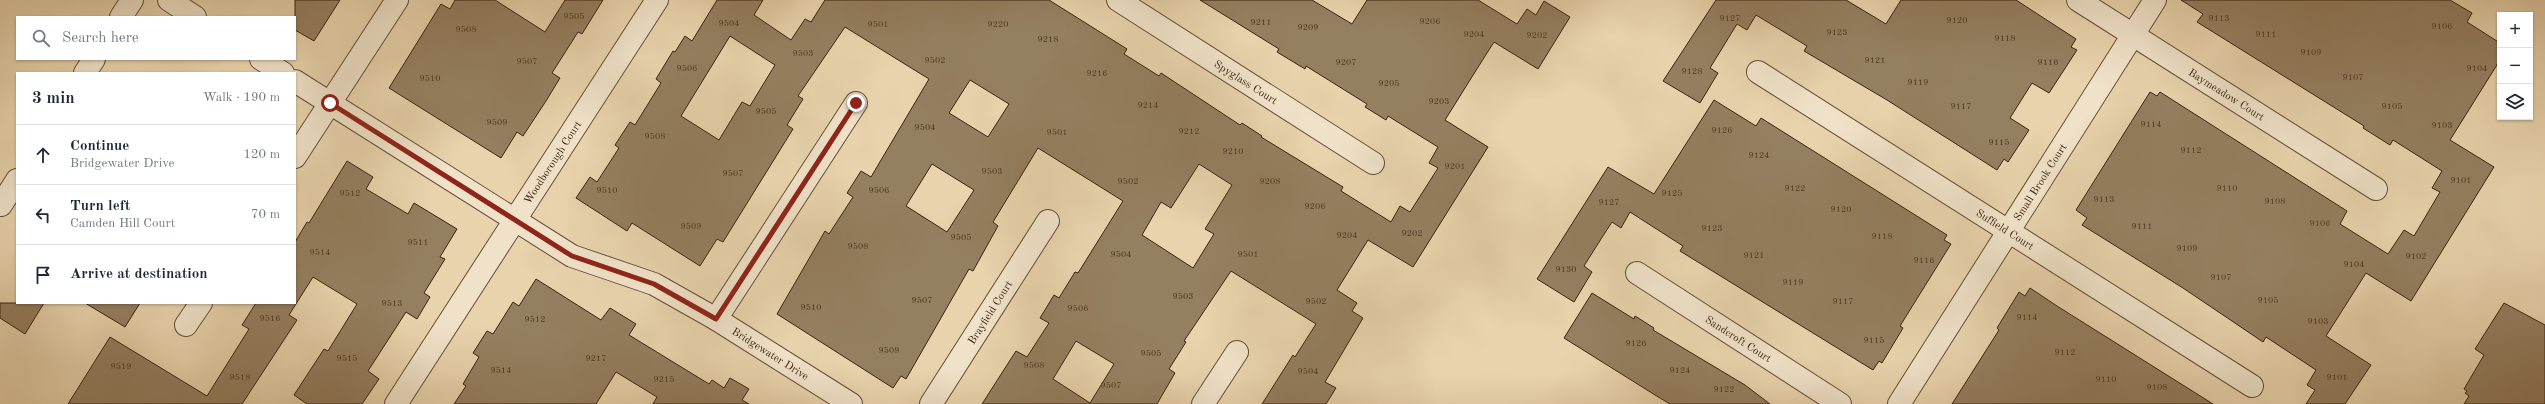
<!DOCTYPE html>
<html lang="en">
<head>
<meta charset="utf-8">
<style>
  body { margin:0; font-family:"Old Standard TT",serif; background:#f2f2f3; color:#1f2937 }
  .controls { position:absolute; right:12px; top:12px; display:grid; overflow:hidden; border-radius:0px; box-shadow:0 1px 3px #0004 }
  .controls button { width:36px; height:36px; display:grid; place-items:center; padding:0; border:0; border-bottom:1px solid #e0e1e3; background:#fff; color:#1f2937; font:20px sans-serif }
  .stop { position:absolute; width:12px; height:12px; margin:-9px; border:3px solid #8f2418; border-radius:50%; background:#fff }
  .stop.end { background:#8f2418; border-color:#fff; box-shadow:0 1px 4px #0008 }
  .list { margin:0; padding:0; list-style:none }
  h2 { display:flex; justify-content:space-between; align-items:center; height:52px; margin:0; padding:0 16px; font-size:17px }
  h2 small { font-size:13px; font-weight:400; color:#747a83 }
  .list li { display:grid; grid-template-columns:26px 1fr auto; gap:12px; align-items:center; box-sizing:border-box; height:60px; padding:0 16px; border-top:1px solid #e0e1e3 }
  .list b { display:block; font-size:15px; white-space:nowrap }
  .list p { margin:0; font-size:13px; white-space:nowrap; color:#747a83 }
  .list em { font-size:13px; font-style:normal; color:#747a83 }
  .icon { flex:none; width:22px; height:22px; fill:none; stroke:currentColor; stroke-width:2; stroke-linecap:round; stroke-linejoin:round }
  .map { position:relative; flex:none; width:2545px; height:404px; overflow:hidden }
  .search { position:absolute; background:#fff; box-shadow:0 1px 3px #0004; left:16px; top:16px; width:280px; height:44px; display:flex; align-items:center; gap:10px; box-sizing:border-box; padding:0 14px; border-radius:0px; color:#747a83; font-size:15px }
  .panel { position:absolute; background:#fff; box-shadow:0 1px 3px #0004; left:16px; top:72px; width:280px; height:232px; border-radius:0px }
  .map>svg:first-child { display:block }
  .building { fill:#947f60; stroke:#39230d; fill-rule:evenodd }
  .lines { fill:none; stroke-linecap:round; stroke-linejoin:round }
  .street-casing { stroke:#654f35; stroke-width:24 }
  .street { stroke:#f0e2c9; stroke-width:22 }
  .route { stroke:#8f2418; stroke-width:5 }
  .labels { text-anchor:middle; stroke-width:4; stroke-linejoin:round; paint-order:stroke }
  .number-label { font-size:9px; fill:#503a22 }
  .street-label { font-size:11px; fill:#39230d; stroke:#f0e2c9 }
</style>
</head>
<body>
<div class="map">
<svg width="2545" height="404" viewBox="0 0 2545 404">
  <rect width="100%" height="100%" fill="#e8d3ac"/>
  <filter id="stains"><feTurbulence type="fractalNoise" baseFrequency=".005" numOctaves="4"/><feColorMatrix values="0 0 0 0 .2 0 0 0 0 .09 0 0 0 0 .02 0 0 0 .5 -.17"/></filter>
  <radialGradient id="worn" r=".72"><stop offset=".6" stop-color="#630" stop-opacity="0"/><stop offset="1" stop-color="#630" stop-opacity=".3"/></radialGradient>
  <!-- building -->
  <g class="building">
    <path d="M295 0H340L314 41 295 30Z"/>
    <path d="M455 0H495L545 32 565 0H603L582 34 578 32 552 73 560 78 546 101 523 136 517 132 501 158 389 88 441 4 450 9Z"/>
    <path d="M717 0H763L754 15 791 40 805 19 811 22 825 0H1049L1127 49 1124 54 1159 76 1161 73 1240 125 1242 123 1262 136 1261 137 1343 187 1341 191 1391 222 1400 206 1410 212 1438 168 1429 163 1438 147 1388 116 1386 120 1365 107 1367 104 1306 66 1305 69 1277 52 1279 49 1200 0H1312L1352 24 1367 0H1478L1517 24 1527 9 1536 15 1544 1 1570 17 1538 69 1494 42 1475 72 1445 120 1488 147 1413 267 1368 240 1337 290 1357 303 1352 311 1363 318 1325 382 1336 388 1326 404H1262L1293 355 1295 357 1316 324 1231 271 1184 341 1186 342 1169 369 1175 373 1157 404H982L1016 351 1027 357 1049 323 1040 318 1054 295 1059 298 1075 272 1078 273 1123 201 1038 148 993 222 998 226 973 271 969 269 906 379 901 376 893 388 777 314 825 231 829 234 853 197 847 193 861 171 871 177 929 79 845 27 798 96 803 99 787 125 793 129 723 242 717 239 700 266 632 223 627 231 576 198 590 177 597 182 619 148 615 145 630 122 635 125 661 83 656 79 673 51 675 52 685 36 692 41ZM730 36 775 65 750 106 742 102 719 140 681 116ZM970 80 1009 104 988 137 949 113ZM932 164 974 190 947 232 906 206ZM1199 164 1232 185 1205 229 1214 234 1193 268 1142 235 1161 202 1171 208ZM1076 341 1114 364 1090 403 1053 379Z"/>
    <path d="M1716 0H1846L1886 24 1901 0H2016L2076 39 2071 47 2077 50 2049 93 2032 83 2010 118 2029 130 2008 162 2004 159 1997 170 1887 100 1804 51 1807 46 1756 15 1747 30 1737 24 1710 68 1718 73 1700 103 1663 81Z"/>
    <path d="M2181 0H2450L2472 13 2467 22 2500 43V60L2450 140 2494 167 2411 301 2366 273 2326 336 2371 365 2345 404H2306L2315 390 2307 385 2316 370 2266 337 2263 342 2183 288 2082 225 2087 218 2076 210 2150 92 2157 96 2160 92 2347 211 2340 224 2388 254 2404 230 2414 236 2440 192 2432 188 2442 171 2393 140 2390 145 2363 128 2364 126 2197 22 2203 14Z"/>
    <path d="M1714 100 1756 126 1761 118 1947 235 1944 240 1951 244 1900 326 1903 328 1882 363 1879 361 1873 370 1680 251 1683 246 1630 212 1621 228 1612 222 1601 239 1584 266 1592 272 1574 302 1537 279 1608 167 1654 194Z"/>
    <path d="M347 161 373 177 366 189 408 214 414 203 457 229 440 257 445 259 424 293 430 297 417 319 406 312 368 371 379 379 362 404H307L294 395 324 349 328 351 357 304 313 277 289 315 297 320 242 404H68L110 337 207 396 249 329 242 325 256 303H295V242L307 222 309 223Z"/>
    <path d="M536 279 601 320 610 308 636 324 629 335 709 384 712 380 724 388 730 378 749 389 742 400 749 404H653L657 397 616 372 596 404H454L466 386 463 384 479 357 473 353 487 331 493 334 513 302 519 306Z"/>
    <path d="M2030 288 2057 306 2213 404H1952L1999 330 1997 328 2019 292 2025 296Z"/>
    <path d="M1592 293 1634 319 1635 316 1654 328 1653 330 1745 385 1770 404H1670L1655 395 1564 338Z"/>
    <path d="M0 303H44L25 334 0 318Z"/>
    <path d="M85 303H140L125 327Z"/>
    <path d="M2504 303 2545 325V404H2464L2469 396 2465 393 2467 391 2464 389 2484 355 2475 349Z"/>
  </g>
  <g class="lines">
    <defs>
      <g id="street">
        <path d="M169 0 195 17"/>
        <path id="s1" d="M1118 0 1373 163"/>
        <path id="s2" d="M2078 0 2376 189"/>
        <path d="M121 17 132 0"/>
        <path d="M261 59 283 73"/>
        <path id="s3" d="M1758 72 2252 386"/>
        <path d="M85 73 94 59"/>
        <path id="s4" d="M295 81 572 256 654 284 716 319 851 404"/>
        <path d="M295 157 397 0"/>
        <path d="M1 205 17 180"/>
        <path id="s5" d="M1637 273 1840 404"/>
        <path d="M716 319 856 103"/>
        <path d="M186 325 201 303"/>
        <path id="s6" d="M396 404 657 0"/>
        <path id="s7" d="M931 404 1048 221"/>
        <path d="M1203 404 1237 352"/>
        <path id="s8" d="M1899 404 2155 0"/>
      </g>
    </defs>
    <!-- street casing -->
    <use href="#street" class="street-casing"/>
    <!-- street -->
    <use href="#street" class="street"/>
  </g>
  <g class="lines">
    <!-- route -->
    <path class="route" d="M330 103 572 256 654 284 716 319 856 103"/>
  </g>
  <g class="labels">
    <!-- number labels -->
    <g class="number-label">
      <text x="574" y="19">9505</text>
      <text x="1730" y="21">9127</text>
      <text x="2219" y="21">9113</text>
      <text x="1957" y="23">9120</text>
      <text x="1430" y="24">9206</text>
      <text x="1261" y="25">9211</text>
      <text x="729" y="26">9504</text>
      <text x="878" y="27">9501</text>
      <text x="998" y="27">9220</text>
      <text x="2442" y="29">9106</text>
      <text x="1308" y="30">9209</text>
      <text x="466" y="32">9508</text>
      <text x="1837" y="35">9123</text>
      <text x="1474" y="37">9204</text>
      <text x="2266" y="37">9111</text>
      <text x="1537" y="38">9202</text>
      <text x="2005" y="41">9118</text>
      <text x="1048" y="42">9218</text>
      <text x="2311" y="55">9109</text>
      <text x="803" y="56">9503</text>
      <text x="935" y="63">9502</text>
      <text x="1875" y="63">9121</text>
      <text x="527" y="64">9507</text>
      <text x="1346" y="65">9207</text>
      <text x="2048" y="65">9116</text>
      <text x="687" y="71">9506</text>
      <text x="2477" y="71">9104</text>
      <text x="1692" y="74">9128</text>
      <text x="1097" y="76">9216</text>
      <text x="2353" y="80">9107</text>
      <text x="430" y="81">9510</text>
      <text x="1918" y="85">9119</text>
      <text x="1389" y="86">9205</text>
      <text x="1439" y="104">9203</text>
      <text x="1148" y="108">9214</text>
      <text x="1961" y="109">9117</text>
      <text x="2392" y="109">9105</text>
      <text x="766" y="114">9505</text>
      <text x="497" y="125">9509</text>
      <text x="2151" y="127">9114</text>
      <text x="2442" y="128">9103</text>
      <text x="925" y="130">9504</text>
      <text x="1722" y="133">9126</text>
      <text x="1189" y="134">9212</text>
      <text x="1057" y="135">9501</text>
      <text x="655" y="139">9508</text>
      <text x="1999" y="145">9115</text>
      <text x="2191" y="153">9112</text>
      <text x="1233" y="154">9210</text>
      <text x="1759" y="158">9124</text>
      <text x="1455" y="169">9201</text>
      <text x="992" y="174">9503</text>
      <text x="733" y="176">9507</text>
      <text x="2461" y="183">9101</text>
      <text x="1128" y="184">9502</text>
      <text x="1270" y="184">9208</text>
      <text x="1795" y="191">9122</text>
      <text x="2227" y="191">9110</text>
      <text x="607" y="193">9510</text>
      <text x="879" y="193">9506</text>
      <text x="350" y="196">9512</text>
      <text x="1672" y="196">9125</text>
      <text x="2104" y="202">9113</text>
      <text x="2275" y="204">9108</text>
      <text x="1609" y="205">9127</text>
      <text x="1315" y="209">9206</text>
      <text x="1841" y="212">9120</text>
      <text x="2320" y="226">9106</text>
      <text x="691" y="229">9509</text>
      <text x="2142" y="229">9111</text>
      <text x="1712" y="231">9123</text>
      <text x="1412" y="236">9202</text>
      <text x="1347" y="238">9204</text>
      <text x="1882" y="239">9118</text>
      <text x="961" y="240">9505</text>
      <text x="418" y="245">9511</text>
      <text x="858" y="249">9508</text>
      <text x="2187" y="251">9109</text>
      <text x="320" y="255">9514</text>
      <text x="1121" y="257">9504</text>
      <text x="1248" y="257">9501</text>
      <text x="1754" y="258">9121</text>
      <text x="2416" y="259">9102</text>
      <text x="1924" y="263">9116</text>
      <text x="2354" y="267">9104</text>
      <text x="1566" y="272">9130</text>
      <text x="2221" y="280">9107</text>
      <text x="1793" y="285">9119</text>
      <text x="1183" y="299">9503</text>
      <text x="922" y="303">9507</text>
      <text x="2268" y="303">9105</text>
      <text x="1316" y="304">9502</text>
      <text x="1843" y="304">9117</text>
      <text x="392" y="306">9513</text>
      <text x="811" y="310">9510</text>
      <text x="1078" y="311">9506</text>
      <text x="2027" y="320">9114</text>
      <text x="270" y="321">9516</text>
      <text x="535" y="322">9512</text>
      <text x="2318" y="324">9103</text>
      <text x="1874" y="343">9115</text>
      <text x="1636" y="346">9126</text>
      <text x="889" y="353">9509</text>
      <text x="2065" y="355">9112</text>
      <text x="1151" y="356">9505</text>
      <text x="347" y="361">9515</text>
      <text x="596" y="361">9217</text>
      <text x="1034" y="368">9508</text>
      <text x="121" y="369">9519</text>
      <text x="501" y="373">9514</text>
      <text x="1680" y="373">9124</text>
      <text x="1308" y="374">9504</text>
      <text x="240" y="380">9518</text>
      <text x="2337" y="380">9101</text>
      <text x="664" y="382">9215</text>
      <text x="2106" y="382">9110</text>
      <text x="1111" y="388">9507</text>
      <text x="2157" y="390">9108</text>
      <text x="1724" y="392">9122</text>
    </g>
    <!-- street labels -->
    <g class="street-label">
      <text dy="4" stroke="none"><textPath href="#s1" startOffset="152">Spyglass Court</textPath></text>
      <text dy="4" stroke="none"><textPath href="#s2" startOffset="176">Baymeadow Court</textPath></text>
      <text dy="4" stroke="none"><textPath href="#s6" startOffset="288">Woodborough Court</textPath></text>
      <text dy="4" stroke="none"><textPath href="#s8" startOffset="263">Small Brook Court</textPath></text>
      <text dy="4" stroke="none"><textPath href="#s3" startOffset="293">Suffield Court</textPath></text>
      <text dy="4" stroke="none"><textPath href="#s7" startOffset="109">Brayfield Court</textPath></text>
      <text dy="4" stroke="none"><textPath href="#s5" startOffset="121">Sandcroft Court</textPath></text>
      <text dy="4" stroke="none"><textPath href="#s4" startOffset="550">Bridgewater Drive</textPath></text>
    </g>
  </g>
  <rect width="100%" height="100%" filter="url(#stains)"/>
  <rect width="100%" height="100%" fill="url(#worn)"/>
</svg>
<div class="controls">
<button>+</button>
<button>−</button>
<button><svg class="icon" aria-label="layers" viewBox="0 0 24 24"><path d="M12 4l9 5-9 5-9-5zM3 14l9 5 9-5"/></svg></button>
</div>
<div class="stop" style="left:330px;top:103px"></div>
<div class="stop end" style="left:856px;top:103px"></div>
<div class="search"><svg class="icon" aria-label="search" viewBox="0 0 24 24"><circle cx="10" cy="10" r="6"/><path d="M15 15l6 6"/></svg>Search here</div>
<section class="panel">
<h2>3 min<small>Walk · 190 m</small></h2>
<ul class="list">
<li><svg class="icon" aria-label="ahead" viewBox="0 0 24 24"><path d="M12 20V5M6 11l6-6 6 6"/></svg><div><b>Continue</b><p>Bridgewater Drive</p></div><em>120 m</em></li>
<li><svg class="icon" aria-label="left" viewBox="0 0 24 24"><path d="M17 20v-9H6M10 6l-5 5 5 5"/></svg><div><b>Turn left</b><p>Camden Hill Court</p></div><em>70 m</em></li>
<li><svg class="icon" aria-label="arrive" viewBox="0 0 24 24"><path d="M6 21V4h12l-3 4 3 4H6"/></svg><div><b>Arrive at destination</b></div></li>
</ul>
</section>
</div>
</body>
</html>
